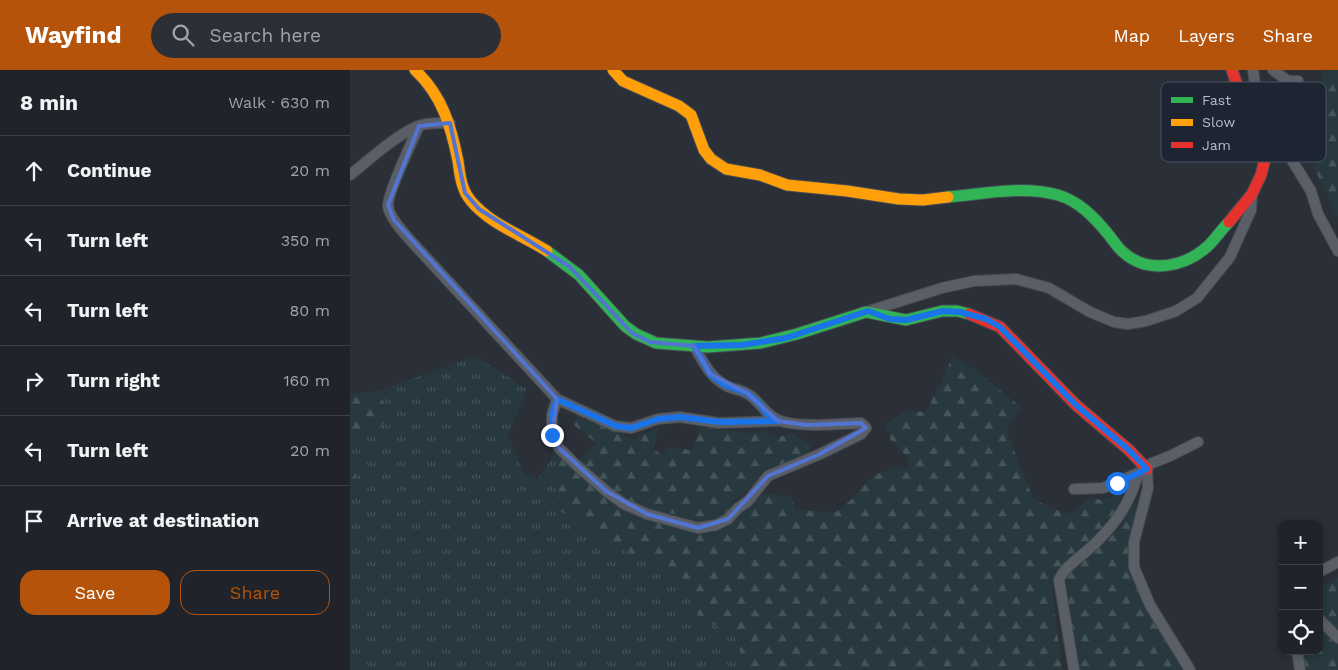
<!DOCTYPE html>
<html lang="en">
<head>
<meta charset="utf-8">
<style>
  body { margin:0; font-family:"Work Sans",sans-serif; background:#2d2f36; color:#f1f3f6 }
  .controls { position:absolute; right:15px; bottom:15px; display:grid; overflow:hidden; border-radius:10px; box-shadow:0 2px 8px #0003 }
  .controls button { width:45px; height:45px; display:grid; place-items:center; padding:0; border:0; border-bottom:1px solid #3d4047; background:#20232a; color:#f1f3f6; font:25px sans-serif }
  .stop { position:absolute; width:15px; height:15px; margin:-11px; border:4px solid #1a73e8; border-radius:50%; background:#fff }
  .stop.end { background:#1a73e8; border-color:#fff; box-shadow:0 1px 5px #0008 }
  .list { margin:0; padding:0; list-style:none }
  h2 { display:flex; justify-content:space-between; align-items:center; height:65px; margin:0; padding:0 20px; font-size:21px }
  h2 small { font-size:16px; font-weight:400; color:#a2a4a8 }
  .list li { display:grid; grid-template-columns:32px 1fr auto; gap:15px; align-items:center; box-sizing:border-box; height:70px; padding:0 20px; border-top:1px solid #3d4047 }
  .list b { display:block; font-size:19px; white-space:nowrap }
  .list em { font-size:16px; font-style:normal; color:#a2a4a8 }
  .actions { display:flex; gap:10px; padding:15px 20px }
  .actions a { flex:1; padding:11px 0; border:1px solid #b45309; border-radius:15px; text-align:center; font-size:18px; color:#b45309 }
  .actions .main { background:#b45309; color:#fff }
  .icon { flex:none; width:28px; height:28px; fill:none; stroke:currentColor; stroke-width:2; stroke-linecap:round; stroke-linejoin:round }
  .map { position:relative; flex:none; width:988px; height:600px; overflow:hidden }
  header { display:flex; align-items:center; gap:30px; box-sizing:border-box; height:70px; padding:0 25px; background:#b45309; color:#fff }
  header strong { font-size:24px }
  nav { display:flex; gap:28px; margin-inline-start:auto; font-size:18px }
  .search { width:350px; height:45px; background:#2d2f36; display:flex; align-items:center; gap:12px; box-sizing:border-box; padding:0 18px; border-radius:28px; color:#a2a4a8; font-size:19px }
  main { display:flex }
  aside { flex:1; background:#20232a }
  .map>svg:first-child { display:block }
  .grass { fill:url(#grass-tufts) }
  .forest { fill:url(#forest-firs) }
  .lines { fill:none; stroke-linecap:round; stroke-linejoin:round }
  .street-casing { stroke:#464a51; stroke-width:12 }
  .fast-casing { stroke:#464a51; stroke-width:13 }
  .slow-casing { stroke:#464a51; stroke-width:13 }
  .jam-casing { stroke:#464a51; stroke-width:13 }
  .street { stroke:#5a5e66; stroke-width:10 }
  .fast { stroke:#30b455; stroke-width:11 }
  .slow { stroke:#ff9f0a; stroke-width:11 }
  .jam { stroke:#e5322d; stroke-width:11 }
  .route { stroke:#1a73e8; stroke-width:6 }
  .marked { fill:none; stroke:#5274d3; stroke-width:4; stroke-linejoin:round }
  .key { fill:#1d2533; stroke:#4b5260; stroke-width:1 }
  .key-label { font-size:14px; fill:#b5bbc9 }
</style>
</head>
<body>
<header>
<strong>Wayfind</strong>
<div class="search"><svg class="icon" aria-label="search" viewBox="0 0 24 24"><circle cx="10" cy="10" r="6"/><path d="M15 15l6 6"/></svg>Search here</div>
<nav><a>Map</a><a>Layers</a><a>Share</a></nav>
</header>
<main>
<aside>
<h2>8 min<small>Walk · 630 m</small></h2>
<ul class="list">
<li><svg class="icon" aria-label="ahead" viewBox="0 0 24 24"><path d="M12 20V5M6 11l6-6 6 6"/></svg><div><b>Continue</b></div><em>20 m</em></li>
<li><svg class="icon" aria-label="left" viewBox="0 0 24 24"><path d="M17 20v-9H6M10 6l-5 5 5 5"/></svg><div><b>Turn left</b></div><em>350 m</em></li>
<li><svg class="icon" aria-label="left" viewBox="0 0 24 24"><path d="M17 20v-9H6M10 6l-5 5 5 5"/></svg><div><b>Turn left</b></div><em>80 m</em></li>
<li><svg class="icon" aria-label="right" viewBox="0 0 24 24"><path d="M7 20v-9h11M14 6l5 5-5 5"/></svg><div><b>Turn right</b></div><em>160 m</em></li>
<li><svg class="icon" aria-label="left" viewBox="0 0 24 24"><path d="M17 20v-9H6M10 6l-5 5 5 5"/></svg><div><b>Turn left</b></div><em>20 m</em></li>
<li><svg class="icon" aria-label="arrive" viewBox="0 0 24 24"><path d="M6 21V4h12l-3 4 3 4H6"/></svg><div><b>Arrive at destination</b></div></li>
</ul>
<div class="actions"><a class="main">Save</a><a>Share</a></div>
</aside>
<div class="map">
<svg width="988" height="600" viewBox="0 0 988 600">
  <defs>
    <pattern id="grass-tufts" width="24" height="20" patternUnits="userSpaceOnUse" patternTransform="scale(1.25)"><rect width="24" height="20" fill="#27393e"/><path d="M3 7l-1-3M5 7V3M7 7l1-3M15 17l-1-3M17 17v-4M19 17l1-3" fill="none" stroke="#445459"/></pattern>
    <pattern id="forest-firs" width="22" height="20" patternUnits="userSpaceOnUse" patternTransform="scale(1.25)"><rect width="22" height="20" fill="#27393e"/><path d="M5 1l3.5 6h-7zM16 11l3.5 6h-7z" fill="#445459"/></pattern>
  </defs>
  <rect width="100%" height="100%" fill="#2a2f38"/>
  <!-- grass -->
  <path class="grass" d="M125 286 177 319 158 366 174 403 187 410 207 381 211 408 200 439 231 448 252 469 337 511 349 544 385 568 397 600H0V427L8 421 0 380V364L24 362 39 347 28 321Z"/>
  <!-- forest -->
  <g class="forest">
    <path d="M973 0H988V148L964 98Z"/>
    <path d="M603 286 627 301 672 338 656 360 683 428 702 439 722 444C731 434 738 424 751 430L769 424 772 425 769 435 748 466 705 502 702 519 712 600H397L385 568 349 545 337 511 252 469 231 448 200 439 211 408 207 381 271 439 291 448 360 461 382 454 389 437 411 424 442 426 445 440 486 442 503 428 522 406 547 396 557 399 559 389 540 369 536 354 556 341 576 342Z"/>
    <path d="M28 321 39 347 27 362 0 364V324Z"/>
    <path d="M229 343 282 370 308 358 304 379 313 386 317 377 343 380 350 357 402 363 415 361 429 367 441 363 461 375 458 382 435 395 383 431 374 450 342 452 324 444 294 440 269 425 251 412 230 390 246 373 223 354Z"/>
    <path d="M0 380 8 421 0 427Z"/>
    <path d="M788 426 778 497 832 600H729L718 530 717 504 729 496 769 459Z"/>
    <path d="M988 507V600H956L952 581H969V517Z"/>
  </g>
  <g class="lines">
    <defs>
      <g id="street">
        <path d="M903 0 906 21 924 54 935 79"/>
        <path d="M923 0 938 11H948"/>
        <path d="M69 56C63 69 37 125 38 136 39 147 54 163 61 171L207 329 265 356 281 358 308 349 330 347 369 353 428 351"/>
        <path d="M915 72 935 79 961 121 968 144 988 181"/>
        <path d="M0 105C19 90 46 65 68 56 78 52 90 53 100 53"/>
        <path d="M519 241 592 218 624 211 666 209 699 218 740 242 764 252 778 254 796 251 826 241 847 228 880 187 901 140 902 124"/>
        <path d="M207 329 202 345V365L209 378 224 393 256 421 274 434 297 444 348 458 366 455 378 449 388 438 398 431 418 406 468 385 511 364 516 358 511 353C490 354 447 358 428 350 414 344 409 329 396 323 389 319 381 319 375 315 359 306 353 291 344 276"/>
        <path d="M795 396 820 386 848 372"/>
        <path d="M724 419 753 418 788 403"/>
        <path d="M969 502 988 492"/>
        <path d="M969 549 988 568"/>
        <path d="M947 581 950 600"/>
        <path d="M724 600 709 510C714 498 723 493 732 485 759 463 780 437 788 403L797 399 798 418 784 472V497L800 535 840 600"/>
      </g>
      <g id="fast">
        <path d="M598 127C634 124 673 115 708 125 729 131 745 148 758 164 763 170 767 177 773 182 798 205 836 197 859 175 866 168 872 159 879 152"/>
        <path d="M197 181 229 205 275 256 286 264 306 273 358 277 411 273 447 264 516 242 556 250 592 241H607L619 244"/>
      </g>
      <g id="slow">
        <path d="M65 0C92 25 101 56 108 91 110 105 111 119 121 131 140 154 172 165 197 181"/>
        <path d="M263 0 273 11 329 36 341 45 354 80 361 89 376 99 410 105 437 115 497 121 549 129 573 130 598 127"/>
      </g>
      <g id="jam">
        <path d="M879 152 902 124 911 105 915 89V72L891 27 882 0"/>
        <path d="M619 244 650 257 726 335 779 380 797 399"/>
      </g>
    </defs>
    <!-- street casing -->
    <use href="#street" class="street-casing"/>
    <!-- fast casing -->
    <use href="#fast" class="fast-casing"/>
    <!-- slow casing -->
    <use href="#slow" class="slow-casing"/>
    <!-- jam casing -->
    <use href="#jam" class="jam-casing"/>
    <!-- street -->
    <use href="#street" class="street"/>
    <!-- fast -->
    <use href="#fast" class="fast"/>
    <!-- slow -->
    <use href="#slow" class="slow"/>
    <!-- jam -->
    <use href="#jam" class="jam"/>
  </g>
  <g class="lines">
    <!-- route -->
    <path class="route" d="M202 365V345L207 329 266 356 281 358 308 349 330 347 370 352 428 351 416 343 410 334 397 323 375 315 360 304 344 276 392 275 436 268 518 241 540 249 556 250 593 241 610 242 636 249 650 257 726 335 779 380 797 399 767 413"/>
  </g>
  <!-- marked area -->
  <path class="marked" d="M100 53 115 123 129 139 220 197 282 263 300 272 344 276 360 304 397 323 428 351 457 355 511 353 516 358 468 385 418 406 378 449 348 458 297 444 256 421 209 378 202 365 207 329 44 150 38 135 69 56Z"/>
  <!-- legend -->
  <rect x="811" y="12" width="165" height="80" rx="8" class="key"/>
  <rect x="821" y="27" width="22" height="6" fill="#30b455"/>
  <rect x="821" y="49" width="22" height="7" fill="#ff9f0a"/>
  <rect x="821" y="72" width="22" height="6" fill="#e5322d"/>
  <g class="key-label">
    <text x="852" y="35">Fast</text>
    <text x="852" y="57">Slow</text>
    <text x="852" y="80">Jam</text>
  </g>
</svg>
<div class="controls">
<button>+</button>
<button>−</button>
<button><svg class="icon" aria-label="locate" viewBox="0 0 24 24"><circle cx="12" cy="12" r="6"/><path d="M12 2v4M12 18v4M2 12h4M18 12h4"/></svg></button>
</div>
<div class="stop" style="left:767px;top:413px"></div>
<div class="stop end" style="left:202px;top:365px"></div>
</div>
</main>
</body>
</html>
